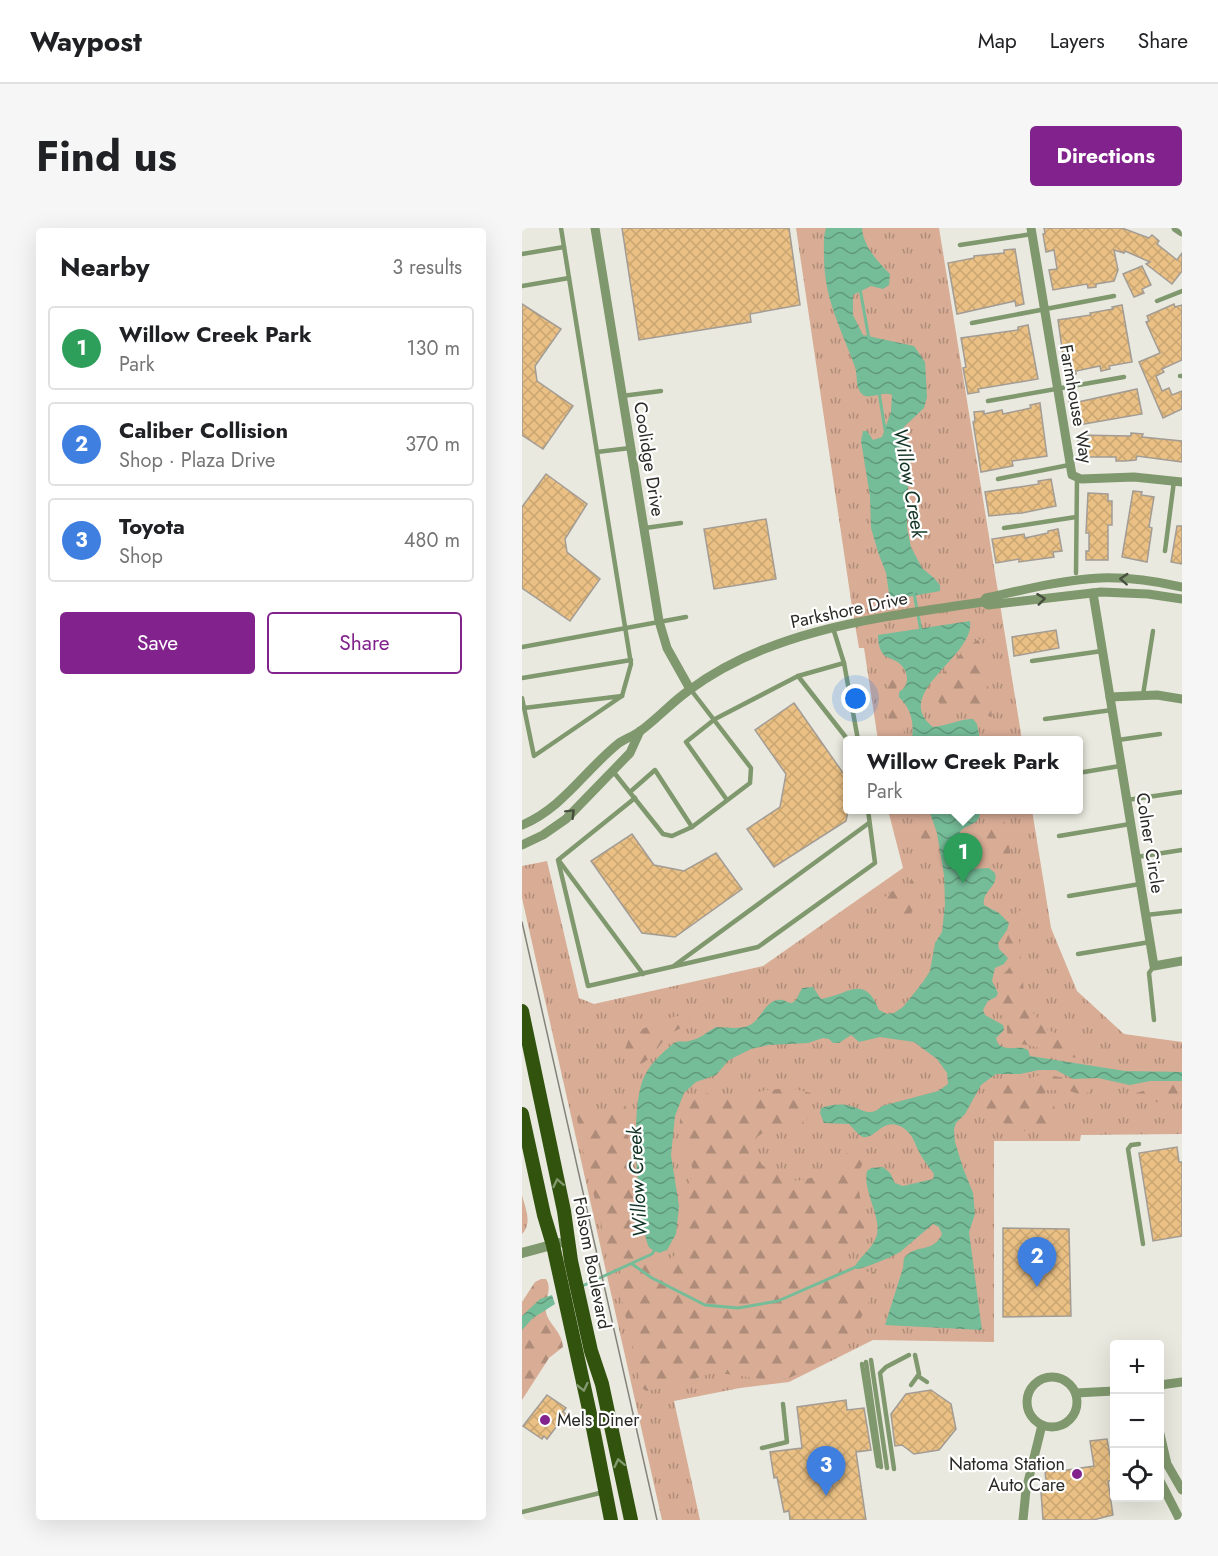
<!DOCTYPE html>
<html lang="en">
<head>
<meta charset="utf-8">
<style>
  body { margin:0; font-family:Jost,sans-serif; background:#f6f6f6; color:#202124 }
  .controls { position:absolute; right:18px; bottom:18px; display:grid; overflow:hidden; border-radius:6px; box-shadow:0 6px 24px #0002 }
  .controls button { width:54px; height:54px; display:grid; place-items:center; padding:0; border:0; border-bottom:2px solid #e0e0e0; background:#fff; color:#202124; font:30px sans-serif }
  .you { position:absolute; left:334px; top:471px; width:21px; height:21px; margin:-15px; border:4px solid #fff; border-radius:50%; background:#1a73e8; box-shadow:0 0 0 9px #1a73e833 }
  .badge { display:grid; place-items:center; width:39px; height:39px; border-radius:50%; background:#82228d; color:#fff; font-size:20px; font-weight:700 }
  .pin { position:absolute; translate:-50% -50px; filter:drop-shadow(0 2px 3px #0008) }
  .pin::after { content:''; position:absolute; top:32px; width:21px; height:18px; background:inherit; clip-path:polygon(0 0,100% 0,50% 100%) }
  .popup { position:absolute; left:321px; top:508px; width:240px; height:78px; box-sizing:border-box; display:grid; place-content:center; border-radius:6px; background:#fff; filter:drop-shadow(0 2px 4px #0005); font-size:20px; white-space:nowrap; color:#757577 }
  .popup b { font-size:22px; color:#202124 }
  .popup::after { content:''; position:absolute; left:50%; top:100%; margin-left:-12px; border:12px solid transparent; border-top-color:#fff }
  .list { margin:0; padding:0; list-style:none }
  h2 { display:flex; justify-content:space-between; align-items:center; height:78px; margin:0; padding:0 24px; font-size:26px }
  h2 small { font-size:20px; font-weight:400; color:#757577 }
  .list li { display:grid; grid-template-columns:39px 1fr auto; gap:18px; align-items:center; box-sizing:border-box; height:84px; margin:0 12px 12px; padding:0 12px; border:2px solid #e0e0e0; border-radius:6px }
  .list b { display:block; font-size:22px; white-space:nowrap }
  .list p { margin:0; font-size:20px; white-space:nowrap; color:#757577 }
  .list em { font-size:20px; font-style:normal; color:#757577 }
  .actions { display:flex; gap:12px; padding:18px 24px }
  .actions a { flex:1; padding:14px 0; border:2px solid #82228d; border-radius:6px; text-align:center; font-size:21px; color:#82228d }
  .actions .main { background:#82228d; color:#fff }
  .icon { flex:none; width:33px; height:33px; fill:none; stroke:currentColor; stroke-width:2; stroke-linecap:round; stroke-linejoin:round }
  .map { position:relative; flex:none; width:660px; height:1292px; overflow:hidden; border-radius:6px }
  header { display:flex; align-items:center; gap:36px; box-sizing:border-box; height:84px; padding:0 30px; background:#fff; border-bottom:2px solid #e0e0e0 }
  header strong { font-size:28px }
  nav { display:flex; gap:33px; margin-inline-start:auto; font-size:21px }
  .intro { display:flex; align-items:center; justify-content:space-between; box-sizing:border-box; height:144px; padding:0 36px }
  h1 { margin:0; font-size:42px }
  .button { padding:15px 27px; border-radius:6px; background:#82228d; color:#fff; font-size:21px; font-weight:700 }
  main { display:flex; gap:36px; padding:0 36px }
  aside { flex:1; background:#fff; border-radius:6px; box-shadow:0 6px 24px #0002 }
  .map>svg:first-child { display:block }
  .grass { fill:url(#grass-tufts) }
  .forest { fill:url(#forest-firs) }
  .water { fill:url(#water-waves) }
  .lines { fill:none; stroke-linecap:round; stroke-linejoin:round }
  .stream { stroke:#75bc98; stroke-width:3 }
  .building { fill:url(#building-cross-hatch); stroke:#a29c95; stroke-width:1.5 }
  .service { stroke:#80986e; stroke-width:4.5 }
  .minor { stroke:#80986e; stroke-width:9 }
  .tertiary { stroke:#80986e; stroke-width:10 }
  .primary { stroke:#31530e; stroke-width:14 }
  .tram { stroke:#83837c; stroke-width:1.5 }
  .oneway { stroke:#47503f }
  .oneway2 { stroke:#83986e }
  .poi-dot { fill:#82228d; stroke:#fff; stroke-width:2 }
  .labels { text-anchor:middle; stroke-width:4.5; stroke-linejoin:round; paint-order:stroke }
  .street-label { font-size:18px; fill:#292925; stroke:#fff }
  .poi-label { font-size:18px; fill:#292925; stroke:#fff; text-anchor:start }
  .water-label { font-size:20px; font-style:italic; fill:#133424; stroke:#fff }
</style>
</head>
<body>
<header>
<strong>Waypost</strong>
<nav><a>Map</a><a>Layers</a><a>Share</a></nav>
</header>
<div class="intro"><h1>Find us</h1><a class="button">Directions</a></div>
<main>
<aside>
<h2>Nearby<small>3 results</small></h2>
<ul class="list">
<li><span class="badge" style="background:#2e9e5b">1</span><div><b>Willow Creek Park</b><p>Park</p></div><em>130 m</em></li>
<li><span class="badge" style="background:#3f7fe0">2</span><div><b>Caliber Collision</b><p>Shop · Plaza Drive</p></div><em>370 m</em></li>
<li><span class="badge" style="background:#3f7fe0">3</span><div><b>Toyota</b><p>Shop</p></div><em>480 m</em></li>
</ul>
<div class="actions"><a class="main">Save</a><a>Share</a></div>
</aside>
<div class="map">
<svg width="660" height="1292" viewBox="0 0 660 1292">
  <defs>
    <pattern id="grass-tufts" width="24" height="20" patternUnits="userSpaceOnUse" patternTransform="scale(1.5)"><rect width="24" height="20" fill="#d8ac95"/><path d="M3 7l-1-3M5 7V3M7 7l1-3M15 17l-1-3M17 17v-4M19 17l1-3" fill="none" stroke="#af8c79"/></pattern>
    <pattern id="forest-firs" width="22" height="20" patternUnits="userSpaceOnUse" patternTransform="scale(1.5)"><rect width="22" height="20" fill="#d8ac95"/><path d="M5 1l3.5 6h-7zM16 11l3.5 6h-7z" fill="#af8c79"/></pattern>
    <pattern id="water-waves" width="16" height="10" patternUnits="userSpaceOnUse" patternTransform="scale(1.5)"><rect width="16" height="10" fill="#75bc98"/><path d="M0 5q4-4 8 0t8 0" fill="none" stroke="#60997c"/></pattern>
    <pattern id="building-cross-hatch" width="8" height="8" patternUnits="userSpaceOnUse" patternTransform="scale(1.5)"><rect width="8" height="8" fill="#eac084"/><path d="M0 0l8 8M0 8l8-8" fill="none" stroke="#c9a572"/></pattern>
  </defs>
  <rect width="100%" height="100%" fill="#e9e9df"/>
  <!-- grass -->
  <g class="grass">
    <path d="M274 0H417L500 512H356L342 420H337L330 379Z"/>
    <path d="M366 582H510L529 700 555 763 602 806 660 814V906L559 907 558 913H472V1114L351 1112 267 1154 218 1160 152 1173 178 1292H140L0 670V638L25 633 57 770 72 776 241 738 381 640Z"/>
    <path d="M0 967C3 980 11 995 0 1006Z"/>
  </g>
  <!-- forest -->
  <g class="forest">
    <path d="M459 411 461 418 470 489C463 488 460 482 454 480 435 474 433 497 412 468 413 463 414 458 416 453 423 442 447 414 459 411Z"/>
    <path d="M373 440 378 445C378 452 374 457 374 464 375 470 378 472 380 477 384 488 380 502 383 512H371C367 490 358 460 373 440Z"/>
    <path d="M387 582H402L413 615 412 620 407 622C398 609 391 596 387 582Z"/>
    <path d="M468 582H480L492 644 487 646C481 641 484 634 479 629 472 622 463 630 456 632 453 633 449 632 446 632 436 619 439 608 454 601 457 600 464 599 467 596 470 592 469 586 468 582Z"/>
    <path d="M391 651 396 653C396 669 395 680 383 690H372L365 683 363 669 373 661 387 658 388 653Z"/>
    <path d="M496 682 498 683 497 712 502 765 511 785 526 802 553 813 564 822V826L560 830C535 829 516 815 491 816L486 811 484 792 476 783C480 771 476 760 478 748 488 742 490 737 489 726L483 722 482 717Z"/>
    <path d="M160 787 168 789V794C161 800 153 802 147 807 134 819 132 832 114 838L107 834 103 821 108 808C125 798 141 791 160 787Z"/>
    <path d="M521 846 564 854 568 857 567 864 559 867 545 862H525L522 867 532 878 537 891 533 900C492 909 490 898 456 880L457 870 470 857 480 852 500 853Z"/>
    <path d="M660 856V871L635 874 617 870 614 865 642 857Z"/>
    <path d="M268 860 289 865 292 871 285 892 265 902 242 904 235 909 232 922 240 937 261 949 276 953 301 947 309 941 315 930 336 920 344 923 346 927C342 934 337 940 336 948 334 968 347 985 341 1005 336 1024 310 1020 321 1046 332 1049 341 1042 352 1044V1063L332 1104 318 1121 288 1140 267 1150 245 1152 205 1146H187L156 1157 124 1163 119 1159 99 1068 100 1048 96 1038 88 1031 60 920 54 884 55 881 61 882 67 891 72 895 79 891 87 878 99 875 103 877 106 884 107 928 115 990 112 1006 117 1024C122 1027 127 1031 133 1033 146 1037 160 1023 163 1011 166 999 160 986 162 974 164 962 171 951 170 939 168 929 163 922 160 913 154 894 160 870 179 863L202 871 245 862Z"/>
    <path d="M19 1051H24C31 1061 22 1072 24 1084 26 1096 40 1103 41 1119L27 1130 0 1172V1074L13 1054Z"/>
  </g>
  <!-- water -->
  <g class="water">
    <path d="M304 0H340C341 18 356 34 368 46L367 57 361 61 349 58 331 67V87L341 107 392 118 403 134 405 169 402 180 382 199 379 211 386 255 385 300 389 319 400 340 412 350 418 357V363L368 372 364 345 356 324 349 300 348 268 339 213 341 203H345L351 212 360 209 369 184 370 167C359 162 347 173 340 166 333 160 336 148 333 139 319 100 302 71 302 28 302 18 301 9 304 0Z"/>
    <path d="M448 393C454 428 368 465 411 499 425 498 437 491 451 491L455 496 458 512H390C392 495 390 482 377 469V464C388 458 387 444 378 436 373 431 366 431 361 426 357 420 356 414 356 407Z"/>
    <path d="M407 582H458C459 598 445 595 438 604L435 617 438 637 449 641 467 640 473 645C477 659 459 663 462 677L477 685 487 695 485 702 476 715 477 721 486 730 482 736 473 740 470 753 476 765 474 769 466 773 461 782 463 787 481 797 482 802 474 810 476 816C488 825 496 816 506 822L508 828 603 843 660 844V853H628L608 857 576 850 551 851 534 842H517L498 846H474L459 857 443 886 434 895 432 901 433 914 441 940 451 965 453 986 447 1004 460 1102 363 1097 381 1040 382 1030C394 1015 411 1026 420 1006L417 999 411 996C400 1005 389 1015 378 1024 372 1028 339 1042 334 1041L333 1038C339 1028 348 1022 353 1012 363 992 340 965 345 943L349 940 361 939 368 945 373 955 381 958 411 951 412 946C406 938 400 930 396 922 392 913 391 908 384 902 362 885 354 912 341 909 336 907 331 900 327 896L302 895 298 885 299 880C308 877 319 875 328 878 341 881 348 890 360 878L416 863 426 856 425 845 415 831 392 814 358 809 337 814 329 807 317 815H311L307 811 301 810 286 815 247 817 229 821 207 832 194 847 174 854 162 865 153 888 149 927 157 978 154 1006 145 1022 137 1025C134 1023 131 1023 128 1020 120 1012 113 930 114 915 114 894 114 874 120 854 126 837 139 826 152 815 158 812 161 815 167 813 178 811 185 804 194 799 206 799 217 802 228 797 240 791 243 770 261 772 264 773 267 775 270 775L274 772 280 760 291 759 299 771C327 767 342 745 357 782L365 786 372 785 381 779 401 754 408 743 413 715 420 704 423 676 422 647 415 605Z"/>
    <path d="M30 1067 33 1076 11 1090 0 1102V1088L18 1071Z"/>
  </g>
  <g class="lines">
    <!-- stream -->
    <g class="stream">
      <path d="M338 61 347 111"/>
      <path d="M357 164 363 202"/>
      <path d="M392 365 399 403"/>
      <path d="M110 1036 130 1050 183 1077 216 1080 256 1073 336 1038"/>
      <path d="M58 1059 130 1026 134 1020"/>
    </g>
  </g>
  <!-- building -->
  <g class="building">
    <path d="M100 0H267L278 77 228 86 229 94 117 112Z"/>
    <path d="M522 0H600L627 10 630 7 637 13 635 16 655 32 660 25V43L650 56 624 36 628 34 603 23 602 25 592 22 596 42 592 53 574 56V59L566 60 565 56 531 62 527 42 535 41 532 22 524 24 521 6 523 5Z"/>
    <path d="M493 21 502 76 494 78 493 73 435 86 426 35 452 30V28L482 25V22Z"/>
    <path d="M620 38 629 57 620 61 622 65 612 69 601 46Z"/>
    <path d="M0 76 39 101 13 138 15 153 51 178 21 221 0 207Z"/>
    <path d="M652 76 653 79 660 77V132L640 141 642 144 634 148 640 163 647 160 650 167 660 163V181L641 190 617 134 638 125 624 94 627 93 625 88Z"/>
    <path d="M600 77 610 134 587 138 588 141 579 143 578 138 554 143V146L544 148 536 92 569 87 568 85 591 81 590 79Z"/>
    <path d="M506 97 516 151 456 161 457 164 446 166 441 140 444 139 439 110 496 102V99Z"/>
    <path d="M615 161 620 186 556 197V194L552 195 547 173 555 171 556 174Z"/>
    <path d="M518 175 525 228 490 233 491 238 459 244 451 194 453 193 452 184 462 183V186L480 182 481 186 509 180 508 177Z"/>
    <path d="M609 205 621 206 620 209 660 213V234L615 228 614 232 603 233H594V229H557L556 207 609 208Z"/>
    <path d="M24 246 65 276 43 311 45 324 78 351 48 393 0 360V279Z"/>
    <path d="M529 251 534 278 500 285 467 288 463 264 517 256 516 253Z"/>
    <path d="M611 263 620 264 619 267 632 269 627 299 630 300 625 334 600 329Z"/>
    <path d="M566 265 586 266V273H590V297H586V332H564V323H567V305H564Z"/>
    <path d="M244 291 254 351 192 361 182 301Z"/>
    <path d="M655 298H660V336L649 334Z"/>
    <path d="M536 301 540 323 531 324 532 329 497 334V331L474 335 470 311 502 306 503 310 526 305V303Z"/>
    <path d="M534 402 537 420 492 428 490 409Z"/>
    <path d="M272 475 326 552V584L324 593 252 639 225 601 258 579 264 546 233 502Z"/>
    <path d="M110 606 132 637 162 643 194 625 220 661 153 709 120 705 69 633Z"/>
    <path d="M655 919 657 934H660V1008L631 1013 617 925Z"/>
    <path d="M481 1000 547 1001 549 1088 481 1089Z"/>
    <path d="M409 1162 429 1176 434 1201 417 1222 392 1226 380 1217 373 1218 369 1186 384 1166Z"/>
    <path d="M25 1167 44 1180 41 1184 44 1186 25 1211 22 1208 20 1211 1 1198Z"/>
    <path d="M324 1172 325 1182 342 1180 349 1222 334 1224 344 1292H268L267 1283 262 1284 255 1249 252 1250 248 1224 280 1220 275 1179Z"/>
    <path d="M585 1211 589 1233H592V1252L586 1253 591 1287 571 1292H521L519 1264H521L522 1260 521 1253H524L523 1243 532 1242V1244L572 1238 568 1213Z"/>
  </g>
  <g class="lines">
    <!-- service -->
    <g class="service">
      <path d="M39 0 109 436 100 468"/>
      <path d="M438 17 510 6"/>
      <path d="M0 26 42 19"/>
      <path d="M0 58 47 50"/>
      <path d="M635 73 660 63"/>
      <path d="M450 95 592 68"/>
      <path d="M658 148H660"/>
      <path d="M100 168 139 163"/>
      <path d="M466 173 602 149"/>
      <path d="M75 224 108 220"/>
      <path d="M476 251 547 237"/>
      <path d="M123 300 159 295"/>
      <path d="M482 300 554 289"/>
      <path d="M643 323 652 253"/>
      <path d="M554 345 555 251"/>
      <path d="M311 400 322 435 336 512"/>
      <path d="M0 419 164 389"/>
      <path d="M510 433 580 423"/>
      <path d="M322 435 276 448 326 512"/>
      <path d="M0 450 109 432"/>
      <path d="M169 462 229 540 228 555 170 599"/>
      <path d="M621 467 631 403"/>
      <path d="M0 470 12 528 100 468 2 480"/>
      <path d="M523 491 590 482"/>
      <path d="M596 512 638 506"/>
      <path d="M90 542 141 606 150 608 170 599 133 542 108 564"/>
      <path d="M556 545 598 538"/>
      <path d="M113 570 36 632 66 758 236 719 353 635 346 582"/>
      <path d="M205 572 164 514 193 491 276 448"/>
      <path d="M605 572 660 564"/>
      <path d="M537 608 608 596"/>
      <path d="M615 629 660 622"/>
      <path d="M38 634 121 746"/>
      <path d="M547 668 618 656"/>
      <path d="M624 687 660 683"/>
      <path d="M556 726 628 714"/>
      <path d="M153 737 347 595"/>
      <path d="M632 738 627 745 632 792"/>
      <path d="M617 916 609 917 606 921 621 1016"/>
      <path d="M349 1132 365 1240"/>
      <path d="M344 1134 359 1239"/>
      <path d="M340 1136 356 1238"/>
      <path d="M396 1148 405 1154"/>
      <path d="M389 1157 397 1146 393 1127"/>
      <path d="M240 1220 265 1214 261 1176"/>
      <path d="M372 1241 358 1145 364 1139 387 1127"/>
      <path d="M0 1284 82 1264"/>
    </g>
    <!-- minor -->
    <g class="minor">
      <path d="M73 0 137 393 145 420 168 461"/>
      <path d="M509 0 550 247 559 251 612 249 660 254"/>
      <path d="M654 0 660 4"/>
      <path d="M571 365 632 738 660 733"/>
      <path d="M461 374 464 370C501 362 540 352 578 350 606 349 633 353 660 359"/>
      <path d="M588 469 635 467 660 471"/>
      <path d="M0 597C40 581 64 541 97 515 103 511 111 508 117 504 134 492 149 475 166 463 250 400 361 389 461 374L466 377 579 364 626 366 660 371"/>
      <path d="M0 617 21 607 44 591 108 525 118 503"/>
      <circle cx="530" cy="1174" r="25"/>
      <path d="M638 1157 660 1154"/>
      <path d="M554 1165 592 1163"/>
      <path d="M638 1206 645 1236 660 1262"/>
      <path d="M638 1253 658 1292"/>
      <path d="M501 1292 504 1262 520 1197"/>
    </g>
    <!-- tertiary -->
    <path class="tertiary" d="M0 1025 37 1015"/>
    <!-- primary -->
    <g class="primary">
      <path d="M0 783 42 983 49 1033 69 1123 80 1156 109 1292"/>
      <path d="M0 886 22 987 31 1017 70 1195 89 1292"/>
    </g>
    <!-- tram -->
    <path class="tram" d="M0 694 135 1292"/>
  </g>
  <!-- one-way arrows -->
  <defs><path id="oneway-chevron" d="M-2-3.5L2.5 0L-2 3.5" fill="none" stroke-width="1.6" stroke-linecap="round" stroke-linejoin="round" transform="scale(1.5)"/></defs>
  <g class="oneway">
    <use href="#oneway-chevron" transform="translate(602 351) rotate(-177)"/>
    <use href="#oneway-chevron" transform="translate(519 371) rotate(-7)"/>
    <use href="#oneway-chevron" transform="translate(49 585) rotate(-45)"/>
  </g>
  <g class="oneway2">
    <use href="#oneway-chevron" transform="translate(36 955) rotate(-102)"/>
    <use href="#oneway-chevron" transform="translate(61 1159) rotate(77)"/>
    <use href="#oneway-chevron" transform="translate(97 1235) rotate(-102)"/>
  </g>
  <!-- markers -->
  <g class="poi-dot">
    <circle cx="23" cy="1192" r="6"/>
    <circle cx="555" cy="1246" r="6"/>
  </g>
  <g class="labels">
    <!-- street labels -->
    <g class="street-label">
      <text transform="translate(554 176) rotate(80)" y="6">Farmhouse Way</text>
      <text transform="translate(127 231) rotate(81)" y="6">Coolidge Drive</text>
      <text transform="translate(327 382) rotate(-12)" y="6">Parkshore Drive</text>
      <text transform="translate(628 615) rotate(81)" y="6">Colner Circle</text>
      <text transform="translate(70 1035) rotate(79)" y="6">Folsom Boulevard</text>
    </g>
    <!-- poi labels -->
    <g class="poi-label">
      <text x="35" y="1198">Mels Diner</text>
      <text x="543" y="1242" text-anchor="end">Natoma Station<tspan x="543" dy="21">Auto Care</tspan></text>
    </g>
    <!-- water labels -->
    <g class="water-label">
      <text transform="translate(388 255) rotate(80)" y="7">Willow Creek</text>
      <text transform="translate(115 954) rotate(-93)" y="7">Willow Creek</text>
    </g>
  </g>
</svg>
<div class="controls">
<button>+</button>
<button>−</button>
<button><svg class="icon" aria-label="locate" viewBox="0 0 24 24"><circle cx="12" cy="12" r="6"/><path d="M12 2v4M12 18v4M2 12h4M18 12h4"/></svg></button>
</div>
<div class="you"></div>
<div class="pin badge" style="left:441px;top:655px;background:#2e9e5b">1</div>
<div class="popup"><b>Willow Creek Park</b>Park</div>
<div class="pin badge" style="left:515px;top:1059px;background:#3f7fe0">2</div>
<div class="pin badge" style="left:304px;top:1268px;background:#3f7fe0">3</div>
</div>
</main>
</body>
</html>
